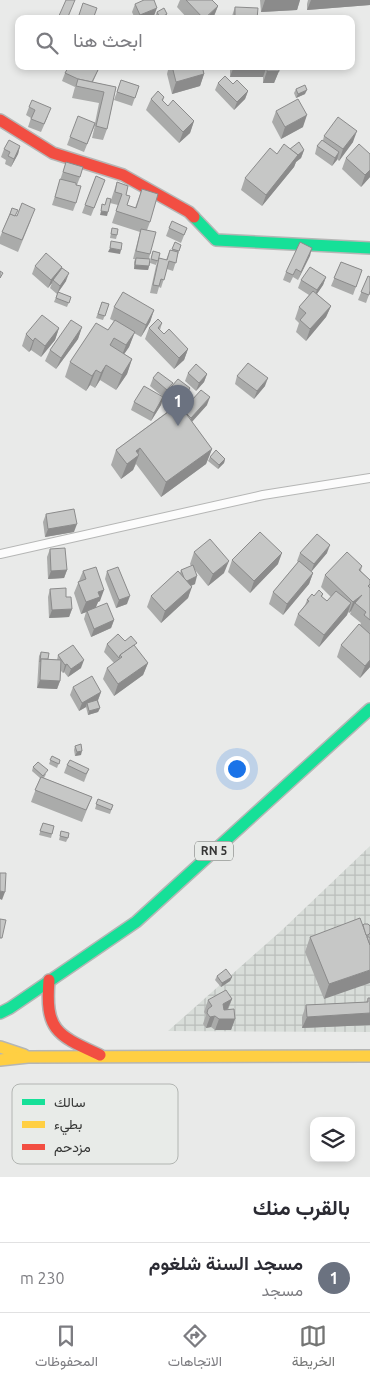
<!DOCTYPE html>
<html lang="ar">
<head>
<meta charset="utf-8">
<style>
  body { margin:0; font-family:Ubuntu,Vazirmatn,sans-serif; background:#f7f7f7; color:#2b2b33; direction:rtl }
  .controls { position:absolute; right:15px; bottom:15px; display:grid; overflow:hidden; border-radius:10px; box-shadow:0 2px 8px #0003 }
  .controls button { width:45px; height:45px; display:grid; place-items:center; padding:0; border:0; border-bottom:1px solid #e1e1e2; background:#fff; color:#2b2b33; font:25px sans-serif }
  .you { position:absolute; left:236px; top:768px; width:18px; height:18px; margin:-12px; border:4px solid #fff; border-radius:50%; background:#1a73e8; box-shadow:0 0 0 8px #1a73e833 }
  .badge { display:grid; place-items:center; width:32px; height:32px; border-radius:50%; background:#747574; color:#fff; font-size:16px; font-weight:700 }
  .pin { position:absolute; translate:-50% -41px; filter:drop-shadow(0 1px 2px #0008) }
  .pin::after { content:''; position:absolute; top:26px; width:18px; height:15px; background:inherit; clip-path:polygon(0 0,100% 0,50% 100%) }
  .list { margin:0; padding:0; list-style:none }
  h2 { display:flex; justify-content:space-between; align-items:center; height:65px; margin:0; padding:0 20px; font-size:21px }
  h2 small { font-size:16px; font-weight:400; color:#7c7c81 }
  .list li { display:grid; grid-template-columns:32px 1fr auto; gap:15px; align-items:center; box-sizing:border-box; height:70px; padding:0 20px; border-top:1px solid #e1e1e2 }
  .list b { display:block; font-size:19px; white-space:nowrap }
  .list p { margin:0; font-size:16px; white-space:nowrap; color:#7c7c81 }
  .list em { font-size:16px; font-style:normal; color:#7c7c81 }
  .icon { flex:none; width:28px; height:28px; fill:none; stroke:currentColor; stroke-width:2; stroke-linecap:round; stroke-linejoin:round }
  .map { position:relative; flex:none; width:370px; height:1177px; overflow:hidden; direction:ltr }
  .search { position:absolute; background:#fff; box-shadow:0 2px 8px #0003; left:15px; right:15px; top:15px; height:55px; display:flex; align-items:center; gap:12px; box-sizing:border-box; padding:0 18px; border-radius:10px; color:#7c7c81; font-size:19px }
  .sheet { height:135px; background:#fff }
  nav { display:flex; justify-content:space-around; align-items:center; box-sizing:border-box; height:70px; border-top:1px solid #e1e1e2; background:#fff; font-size:14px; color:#7c7c81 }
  nav a { display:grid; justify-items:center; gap:2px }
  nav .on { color:#747574 }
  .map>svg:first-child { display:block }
  .industrial { fill:url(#industrial-grid) }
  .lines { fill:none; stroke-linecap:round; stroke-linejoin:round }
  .street-casing { stroke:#b5b6b5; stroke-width:10 }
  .fast-casing { stroke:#b5b6b5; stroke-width:14 }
  .slow-casing { stroke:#b5b6b5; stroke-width:14 }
  .jam-casing { stroke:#b5b6b5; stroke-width:14 }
  .street { stroke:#fcfcfc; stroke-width:8 }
  .fast { stroke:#16e098; stroke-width:11 }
  .slow { stroke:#ffcf43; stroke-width:11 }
  .jam { stroke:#f24e42; stroke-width:11 }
  .wall { fill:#aaabaa }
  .shaded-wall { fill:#8b8b8b }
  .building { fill:#c6c7c6; stroke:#8b8b8b }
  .labels { text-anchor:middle; stroke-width:4; stroke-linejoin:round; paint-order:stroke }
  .shield { fill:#e8ebe8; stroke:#6b6c6b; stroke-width:1 }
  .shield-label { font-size:12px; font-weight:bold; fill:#353635 }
  .key { fill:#e8ebe8; stroke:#b2b5b2; stroke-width:1 }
  .key-label { font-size:14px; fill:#353635 }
</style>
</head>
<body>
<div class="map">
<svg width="370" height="1177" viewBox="0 0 370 1177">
  <defs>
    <pattern id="industrial-grid" width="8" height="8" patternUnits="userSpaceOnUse" patternTransform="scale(1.25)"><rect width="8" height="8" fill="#d8ddd9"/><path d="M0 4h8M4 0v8" fill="none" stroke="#babebb"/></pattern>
  </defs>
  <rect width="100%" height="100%" fill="#e9eae9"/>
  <!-- industrial -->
  <path class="industrial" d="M370 846V1032L168 1031 282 930Z"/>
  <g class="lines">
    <defs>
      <path id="street" d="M0 554 263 495 370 478"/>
      <g id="fast">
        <path d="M194 217 216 240 370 248"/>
        <path d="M0 1013 10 1008 136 922 370 709"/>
      </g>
      <g id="slow">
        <path d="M0 1047 24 1055"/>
        <path d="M0 1060 28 1057 370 1056"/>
      </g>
      <g id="jam">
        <path d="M0 120 53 153 123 175 189 212 194 217"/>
        <path d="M49 980C45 1031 57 1035 100 1055"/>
      </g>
    </defs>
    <!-- street casing -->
    <use href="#street" class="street-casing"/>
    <!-- fast casing -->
    <use href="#fast" class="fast-casing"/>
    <!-- slow casing -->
    <use href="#slow" class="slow-casing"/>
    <!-- jam casing -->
    <use href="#jam" class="jam-casing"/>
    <!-- street -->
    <use href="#street" class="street"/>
    <!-- fast -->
    <use href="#fast" class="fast"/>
    <!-- slow -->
    <use href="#slow" class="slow"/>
    <!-- jam -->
    <use href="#jam" class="jam"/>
  </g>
  <!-- wall -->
  <g class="wall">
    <path d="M180 0H212L218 6 213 19H188L177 7Z"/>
    <path d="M260 0H300L297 10 261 12Z"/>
    <path d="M308 0H370V5L307 10V4Z"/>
    <path d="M135 4 154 16 147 19H135L132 12Z"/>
    <path d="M235 7 257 19H231Z"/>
    <path d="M157 12 166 18 157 19 155 16Z"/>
    <path d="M169 66H202L204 74 200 86 172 94 167 74Z"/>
    <path d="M230 66H279V71L274 83H263V77H230Z"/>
    <path d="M98 70 93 82 116 87 107 129 103 140 92 138 95 125 84 152 67 145 70 137 95 123 99 103 72 98 75 87 62 81 65 73Z"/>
    <path d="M121 80 139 86 132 106 114 100Z"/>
    <path d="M218 83 233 84 248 91 245 99 234 110 215 90Z"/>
    <path d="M296 89 305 94 296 98 294 93Z"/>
    <path d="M164 97 163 101 168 106 194 121 190 133 179 143 146 110 151 99Z"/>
    <path d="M29 107 48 116 41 132 28 127 31 118 26 115Z"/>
    <path d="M276 111 303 127 281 139 272 122Z"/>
    <path d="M324 136 353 142 339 161 337 159 332 166 315 154 317 146 323 140Z"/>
    <path d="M20 146 18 154 11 167 5 164 6 160 1 157 4 149Z"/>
    <path d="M290 149 304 150 301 158 296 162 294 167 262 206 241 190 245 178 277 154Z"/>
    <path d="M370 154V177L361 187 342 169 346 158Z"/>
    <path d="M66 162 80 177 77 185 76 203 73 211 52 205Z"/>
    <path d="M96 176 105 180 91 216 82 213Z"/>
    <path d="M117 182 126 195 127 205 135 208 142 189 150 222 147 230 150 254 149 259 150 262 153 251 160 253 156 265 150 263 148 270 134 269V262L135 259H133L140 232 112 223 118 205 110 203Z"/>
    <path d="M12 208 15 216 31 220 18 252 0 244V237Z"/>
    <path d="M112 228 117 235 116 239 110 238Z"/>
    <path d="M169 228H187L181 243 166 236Z"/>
    <path d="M175 242 181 245 173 271 167 269 161 288 159 287 157 294 150 293 156 266 159 258 166 260 170 250H172Z"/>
    <path d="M312 248 298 280 293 277 290 283 283 280 286 272Z"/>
    <path d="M341 262 362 270 353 295 331 286Z"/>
    <path d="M35 266 62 267 61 270 66 281 57 294 50 288 52 283 48 288 32 274Z"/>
    <path d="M368 276 370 292 366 303 358 300Z"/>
    <path d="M326 277 323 285 317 294 331 306 326 317 306 341 296 332 299 323 295 319 299 307 309 295 298 288 301 280Z"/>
    <path d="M58 292 71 297 67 307 54 302Z"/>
    <path d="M102 302 109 304 103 320 96 318Z"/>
    <path d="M114 307 154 310 150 322 141 337 134 333 129 347 124 354 132 359 127 374 116 390 100 380 95 388 90 385 86 391 65 377 70 362 108 330 114 321 110 319Z"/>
    <path d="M162 323 160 330 164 334 188 349 184 360 174 369 145 339 149 328Z"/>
    <path d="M82 327 78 339 56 369 45 361 50 350Z"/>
    <path d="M59 328 55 340 41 357 31 350 29 352 22 346 26 334Z"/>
    <path d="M188 373 207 374 204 382 196 391 185 381Z"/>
    <path d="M237 376 265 386 254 399 235 384Z"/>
    <path d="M153 378 171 387 187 396 179 405 183 410 207 405 192 422 212 449 206 464 161 497 136 464 133 470 121 479 111 465 116 450 171 409 163 402 164 398 163 397 161 405 151 421 131 410 134 402 163 397 150 386Z"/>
    <path d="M210 457 225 459 224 463 218 469 208 461Z"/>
    <path d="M46 514 74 532 45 537 43 522Z"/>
    <path d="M50 549 67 570 64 578 48 579 47 557Z"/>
    <path d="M194 552 224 573 208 586 195 570V584L191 586 188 598 161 623 147 607 151 596 180 573 181 570 191 566 190 564Z"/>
    <path d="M300 553H327L311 572 313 573 309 584 283 615 269 604 273 592 298 562 297 561Z"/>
    <path d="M232 560 278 564 250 593 228 572Z"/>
    <path d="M362 566 361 571 370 580V667L360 678 337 657 341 645 360 625 361 623 350 614 351 611 349 613 348 612 347 615 319 647 294 625 298 614 305 605 307 600 314 596 323 594 322 597 327 601 331 597 321 587 325 575Z"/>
    <path d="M83 571 100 601 98 602 96 607 114 620 111 628 91 637 84 619 86 612 81 614 74 593Z"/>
    <path d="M107 571 127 604 116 608 105 579Z"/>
    <path d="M50 589 66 597 72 609 69 617 49 618 48 597Z"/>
    <path d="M125 641 148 663 143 675 114 696 103 679 107 668 114 663 104 652 107 644Z"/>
    <path d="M41 652 48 659 57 660 58 655 81 668 68 677 64 672 63 673 61 671 60 681 57 689 37 688 39 656Z"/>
    <path d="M73 687 101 692 98 700 100 708 98 712 88 715 86 707 79 711 70 695Z"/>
    <path d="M75 746 81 755 75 756 74 750Z"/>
    <path d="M52 756 60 760 57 768 49 764Z"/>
    <path d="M67 765 89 769 84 782 64 773Z"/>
    <path d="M33 767 46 774 44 778 92 797 82 822 31 802 40 778 32 771Z"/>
    <path d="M98 799 113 805 110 814 95 809Z"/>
    <path d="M43 823 54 826 51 838 39 835Z"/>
    <path d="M61 831 68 838 66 842 59 840Z"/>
    <path d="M363 925 370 926V935L324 999 305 952 310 937Z"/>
    <path d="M217 976 232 977 230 981 221 987 215 980Z"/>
    <path d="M368 998 370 1025 302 1028V1017L306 1005 366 1002Z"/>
    <path d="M232 999 228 1010 235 1019 231 1030H215L211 1027 206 1028 203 1024 206 1015 204 1012 208 1000Z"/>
    <path d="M33 1101 41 1106 35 1110 32 1105Z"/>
  </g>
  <!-- shaded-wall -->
  <g class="shaded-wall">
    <path d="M265 0H300L297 10 261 12Z"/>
    <path d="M311 0H370V5L307 10Z"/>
    <path d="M218 6 213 18V19H205Z"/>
    <path d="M157 8 154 16 147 19H138L140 15Z"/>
    <path d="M167 14 166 18 159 19 160 18Z"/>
    <path d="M234 66H267L263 77H230Z"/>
    <path d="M267 71H279L274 83H263Z"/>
    <path d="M204 74 200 86 172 94 176 82Z"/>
    <path d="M307 90 305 94 296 98 298 94Z"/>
    <path d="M248 91 245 99 234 110 237 102Z"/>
    <path d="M307 115 303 127 281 139 285 127Z"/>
    <path d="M194 121 190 133 179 143 183 132Z"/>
    <path d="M357 131 353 142 339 161 343 149Z"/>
    <path d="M20 146 18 154 11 167 14 159Z"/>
    <path d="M304 150 301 158 296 162 294 167 262 206 266 195 294 157Z"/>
    <path d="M339 152 337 160 332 166 335 158Z"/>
    <path d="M370 170V177L361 187 365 175Z"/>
    <path d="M101 211 108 212 107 216 100 215Z"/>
    <path d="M110 248 121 250 120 254 108 252Z"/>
    <path d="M312 248 310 256 298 280 301 272Z"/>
    <path d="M135 265 149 266 148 270 134 269Z"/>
    <path d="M62 267 59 275 53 280 52 283 48 288 51 280Z"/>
    <path d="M69 273 66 281 57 294 60 286Z"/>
    <path d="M326 277 323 285 314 298 317 290Z"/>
    <path d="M331 306 326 317 306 341 310 329Z"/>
    <path d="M154 310 150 322 141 337 146 325Z"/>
    <path d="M82 327 78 339 56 369 61 358Z"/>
    <path d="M59 328 55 340 41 357 45 346Z"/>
    <path d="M135 332 129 347 120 360 126 345Z"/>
    <path d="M35 338 31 350 29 352 33 341Z"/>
    <path d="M188 349 184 360 174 369 179 358Z"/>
    <path d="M132 359 127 374 116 390 122 375Z"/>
    <path d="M106 365 100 380 95 388 101 373Z"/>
    <path d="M96 370 90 385 86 391 92 376Z"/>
    <path d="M207 374 204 382 196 391 199 383Z"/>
    <path d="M268 378 265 386 254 399 257 391Z"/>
    <path d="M190 388 187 396 174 412 177 404Z"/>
    <path d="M163 397 161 405 151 421 154 413Z"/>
    <path d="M210 397 207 405 188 426 191 418Z"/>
    <path d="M140 448 137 457 139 455 133 470 121 479 127 464 136 451Z"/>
    <path d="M212 449 206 464 161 497 166 482Z"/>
    <path d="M225 459 224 463 218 469 219 465Z"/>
    <path d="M77 524 74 532 45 537 48 529Z"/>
    <path d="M330 545 327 553 311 572 314 564Z"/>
    <path d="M282 553 278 564 250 593 254 581Z"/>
    <path d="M229 561 224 573 208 586 213 574Z"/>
    <path d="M67 570 64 578 48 579 51 571Z"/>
    <path d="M313 573 309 584 283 615 287 604Z"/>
    <path d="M197 576 195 584 183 589 186 581Z"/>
    <path d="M192 587 188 598 161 623 165 611Z"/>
    <path d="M104 590 100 601 98 602 95 609 81 614 86 602 98 592Z"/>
    <path d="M362 595 355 603 351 611 349 613 353 602Z"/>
    <path d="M130 596 127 604 116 608 119 600Z"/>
    <path d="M351 603 347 615 319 647 324 635Z"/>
    <path d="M72 609 69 617 49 618 52 610Z"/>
    <path d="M114 620 111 628 91 637 94 629Z"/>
    <path d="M84 660 81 668 68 677 71 669Z"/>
    <path d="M370 660V667L360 678 365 666Z"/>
    <path d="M148 663 143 675 114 696 118 684Z"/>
    <path d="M67 664 64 672 63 673 65 665Z"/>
    <path d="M40 680 60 681 57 689 37 688Z"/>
    <path d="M101 692 98 700 88 706 87 703 86 707 79 711 82 703Z"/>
    <path d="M100 708 98 712 88 715 89 711Z"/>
    <path d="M82 751 81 755 75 756 77 752Z"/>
    <path d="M0 891 5 892 2 900 0 899Z"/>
    <path d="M370 970V983L324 999 329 984Z"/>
    <path d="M232 977 230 981 221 987 222 983Z"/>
    <path d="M232 999 227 1010 219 1016 223 1004Z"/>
    <path d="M370 1013V1025L302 1028 307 1017Z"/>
    <path d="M215 1016 211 1027 206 1028 210 1017Z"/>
    <path d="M219 1019H235L231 1030H215Z"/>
    <path d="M42 1102 41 1106 35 1110 36 1106Z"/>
  </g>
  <!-- building -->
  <g class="building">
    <path d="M66 0H75L67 19H61L58 18Z"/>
    <path d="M144 0H154L157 8 140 15 135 4Z"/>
    <path d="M186 0H212L218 6 204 19Z"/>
    <path d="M83 3 97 8 93 19H80L78 18Z"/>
    <path d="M235 7 258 8 257 19H235Z"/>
    <path d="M164 8 167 14 160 18 157 12Z"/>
    <path d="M69 66H91L98 70 92 82 78 79 65 73Z"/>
    <path d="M172 66H202L204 74 176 82Z"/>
    <rect x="267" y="66" width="12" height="5"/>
    <path d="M225 76 233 84 237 80 248 91 237 102 218 83Z"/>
    <path d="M78 79 116 87 107 129 96 126 104 92 76 86Z"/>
    <path d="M121 80 139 86 135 98 117 92Z"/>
    <path d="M305 85 307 90 298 94 296 89Z"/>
    <path d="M158 91 164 97 162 100 168 106 173 100 194 121 183 132 151 99Z"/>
    <path d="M298 99 307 115 285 127 276 111Z"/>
    <path d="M32 100 51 108 44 124 31 119 35 110 29 107Z"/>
    <path d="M78 116 95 123 87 144 70 137Z"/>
    <path d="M338 117 357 131 343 149 324 136Z"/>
    <path d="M9 140 20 146 14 159 8 156 10 152 4 149Z"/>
    <path d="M322 140 339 152 335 158 317 146Z"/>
    <path d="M299 142 304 150 298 155 290 149Z"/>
    <path d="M284 144 298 155 266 195 245 178 270 148 277 154Z"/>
    <path d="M359 144 370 154V170L365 175 346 158Z"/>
    <path d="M66 162 83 167 80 177 63 172Z"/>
    <path d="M96 176 105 180 94 208 85 205Z"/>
    <path d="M60 179 76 183V185L81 186 76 203 55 197Z"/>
    <path d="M117 182 128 186 126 195 130 196 127 205 136 208 142 189 158 194 150 222 116 211 122 194 115 192Z"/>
    <path d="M107 198 111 199 108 212 101 211 102 204 105 205Z"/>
    <path d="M22 203 35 209 22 240 2 232 10 214 17 216Z"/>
    <path d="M12 208 18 210 15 216 10 214Z"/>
    <path d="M172 221 187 228 184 235 169 228Z"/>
    <path d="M112 228 118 229 117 235 111 234Z"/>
    <path d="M141 229 156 232 150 254 136 251Z"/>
    <path d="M111 241 122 243 121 250 110 248Z"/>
    <path d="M175 242 181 245 179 251 172 249Z"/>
    <path d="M300 242 312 248 301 272 296 269 293 275 286 272Z"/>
    <path d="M170 250 178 252 176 263 169 261 164 280 161 279 159 286 153 285 159 258 167 260Z"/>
    <path d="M153 251 160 253 158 261 151 259Z"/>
    <path d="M46 253 62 267 51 280 35 266Z"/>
    <path d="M136 258 150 259 149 266 135 265Z"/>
    <path d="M341 262 362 270 356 287 334 278Z"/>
    <path d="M310 267 326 277 317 290 301 280Z"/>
    <path d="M62 268 69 273 60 286 53 280Z"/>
    <path d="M0 271 3 273 0 278Z"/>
    <path d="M368 276 370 277V291L369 295 361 292Z"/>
    <path d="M313 291 331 306 310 329 300 320 306 313 299 307Z"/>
    <path d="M58 292 71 297 69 303 56 298Z"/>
    <path d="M123 292 154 310 146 325 114 307Z"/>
    <path d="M102 302 109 304 105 316 98 314Z"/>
    <path d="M42 315 59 328 45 346 35 338 33 341 26 334Z"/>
    <path d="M158 319 162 323 158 328 164 334 169 329 188 349 179 358 149 328Z"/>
    <path d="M71 320 82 327 61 358 50 350Z"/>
    <path d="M115 320 135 332 126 345 114 338 110 345 132 359 122 375 106 365 101 373 96 370 92 376 70 362 96 323 108 330Z"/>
    <path d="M248 363 268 378 257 391 237 376Z"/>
    <path d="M196 364 207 374 199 383 188 373Z"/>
    <path d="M158 372 173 383 167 390 153 378Z"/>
    <path d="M178 379 190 388 177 404 165 394Z"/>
    <path d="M144 386 163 397 154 413 134 402Z"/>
    <path d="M201 390 210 397 191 418 183 410Z"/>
    <path d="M179 404 212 449 166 482 140 448 136 451 139 455 127 464 116 450Z"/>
    <path d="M216 450 225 459 219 465 210 457Z"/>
    <path d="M74 509 77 524 48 529 46 514Z"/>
    <path d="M260 532 282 553 254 581 232 560Z"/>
    <path d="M317 534 330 545 314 564 300 553Z"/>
    <path d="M210 539 229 561 213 574 194 552Z"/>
    <path d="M65 548 67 570 51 571 50 549Z"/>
    <path d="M347 552 362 566 359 570 370 580V584L368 586 370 588V620L364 615 366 612 355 603 362 595 353 602 325 575Z"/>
    <path d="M299 561 313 573 287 604 273 592Z"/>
    <path d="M193 565 197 576 187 581 184 578 181 570Z"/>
    <path d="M96 567 104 590 98 592 100 597 86 602 78 582 86 579 83 571Z"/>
    <path d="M118 567 130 596 119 600 107 571Z"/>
    <path d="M178 571 192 587 165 611 151 596Z"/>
    <path d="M66 588V597H71L72 609 52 610 50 589Z"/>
    <path d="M319 590 323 594 321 596 327 601 336 591 351 603 324 635 298 614 309 601 307 600 312 594 314 596Z"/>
    <path d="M107 603 114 620 94 629 87 611Z"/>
    <path d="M359 624 370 634V660L365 666 341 645Z"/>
    <path d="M118 634 125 641 131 636 137 643 120 655 119 658 107 644Z"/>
    <path d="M73 645 84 660 71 669 67 664 65 665 58 655Z"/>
    <path d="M134 645 148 663 118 684 107 668 122 657 120 655Z"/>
    <path d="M41 652 49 653 48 659H41L40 662Z"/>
    <path d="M41 659 61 660 60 681 40 680Z"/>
    <path d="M92 676 101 692 82 703 73 687Z"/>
    <path d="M97 700 100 708 89 711 87 703Z"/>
    <path d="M81 744 82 751 77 752 75 746Z"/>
    <path d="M52 756 60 760 59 764 50 760Z"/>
    <path d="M70 760 89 769 86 774 67 765Z"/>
    <path d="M38 762 48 770 43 776 33 767Z"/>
    <path d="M41 777 92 797 86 810 35 790Z"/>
    <path d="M98 799 113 805 111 810 96 804Z"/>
    <path d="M43 823 54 826 52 834 40 831Z"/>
    <path d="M61 831 69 833 68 838 60 836Z"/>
    <path d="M0 873H6L5 892 0 891Z"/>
    <path d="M360 918 370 945V970L329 984 310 937Z"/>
    <path d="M0 919 6 920 2 938H0Z"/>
    <path d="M364 924H368L370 926V933L368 935H366L363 925Z"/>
    <path d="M367 937H370V945Z"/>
    <path d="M226 969 232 977 222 983 217 976Z"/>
    <path d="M226 990 232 999 223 1004 224 1010 234 1009 235 1019H219L215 1016 210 1017 207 1013 208 1009 212 1006 208 1000Z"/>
    <path d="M368 998H370V1013L307 1017 306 1005 368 1002Z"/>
  </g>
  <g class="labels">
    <!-- shield labels -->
    <rect class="shield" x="195" y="841.5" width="38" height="19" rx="4"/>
    <g class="shield-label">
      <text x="214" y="855">RN 5</text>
    </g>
  </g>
  <!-- legend -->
  <rect x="12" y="1084" width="166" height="80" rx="8" class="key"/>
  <rect x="22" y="1099" width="23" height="6" fill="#16e098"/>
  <rect x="22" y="1121" width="23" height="7" fill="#ffcf43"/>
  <rect x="22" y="1144" width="23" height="6" fill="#f24e42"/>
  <g class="key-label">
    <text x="54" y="1107">سالك</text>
    <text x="54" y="1129">بطيء</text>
    <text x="54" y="1152">مزدحم</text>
  </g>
</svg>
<div class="controls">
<button><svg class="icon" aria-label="layers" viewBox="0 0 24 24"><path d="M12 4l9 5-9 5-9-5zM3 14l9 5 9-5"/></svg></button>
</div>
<div class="you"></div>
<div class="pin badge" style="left:178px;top:426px;background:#6b7280">1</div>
<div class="search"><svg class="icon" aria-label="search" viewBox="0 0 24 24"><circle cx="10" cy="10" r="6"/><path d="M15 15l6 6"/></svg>ابحث هنا</div>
</div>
<section class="sheet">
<h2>بالقرب منك<small></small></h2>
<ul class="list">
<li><span class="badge" style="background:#6b7280">1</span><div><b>مسجد السنة شلغوم</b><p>مسجد</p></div><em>230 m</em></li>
</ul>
</section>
<nav>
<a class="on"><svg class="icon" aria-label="map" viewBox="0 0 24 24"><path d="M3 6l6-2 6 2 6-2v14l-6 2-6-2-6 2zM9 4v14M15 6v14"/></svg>الخريطة</a>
<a><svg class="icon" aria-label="directions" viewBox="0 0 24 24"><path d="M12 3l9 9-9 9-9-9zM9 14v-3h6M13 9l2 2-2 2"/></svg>الاتجاهات</a>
<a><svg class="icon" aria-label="saved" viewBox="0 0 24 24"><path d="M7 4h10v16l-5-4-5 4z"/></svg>المحفوظات</a>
</nav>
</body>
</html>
